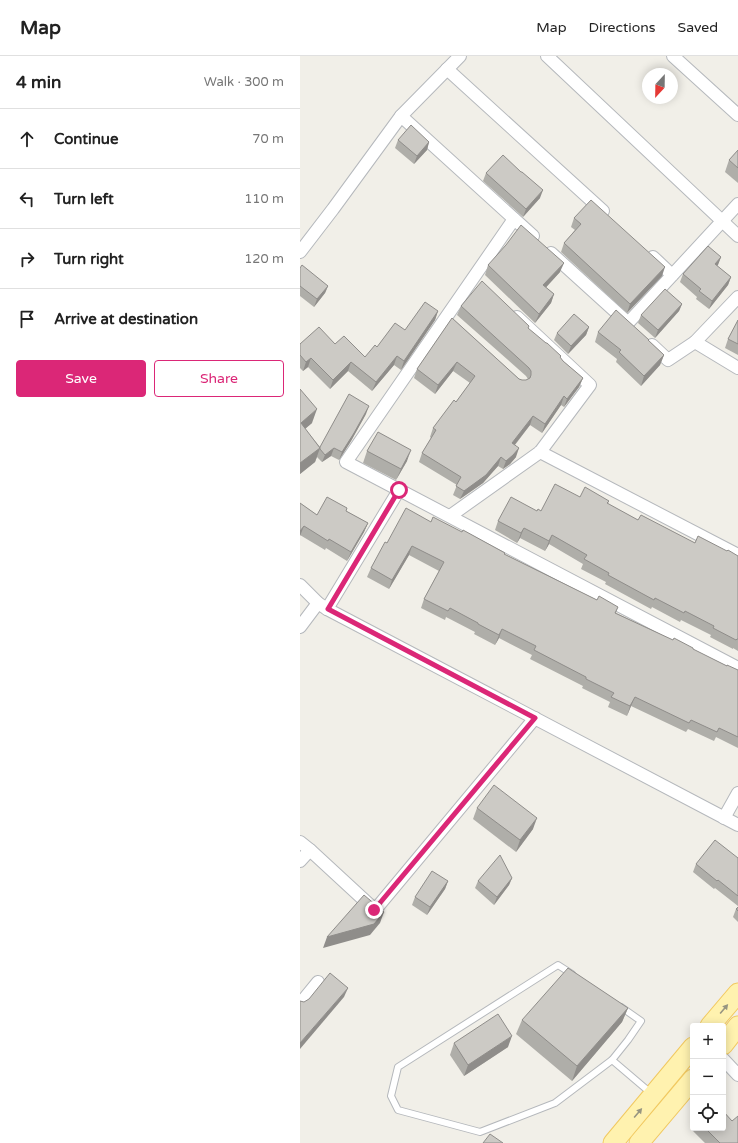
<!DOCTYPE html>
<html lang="en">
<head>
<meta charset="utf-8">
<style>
  body { margin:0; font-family:"Varela Round",sans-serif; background:#f6f6f6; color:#222 }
  .controls { position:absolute; right:12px; bottom:12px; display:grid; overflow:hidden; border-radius:4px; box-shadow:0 2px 10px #0003 }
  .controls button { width:36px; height:36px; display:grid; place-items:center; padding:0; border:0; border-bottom:1px solid #e0e0e0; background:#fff; color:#222; font:20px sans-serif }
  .compass { position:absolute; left:342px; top:12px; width:36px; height:36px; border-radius:50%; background:#fff; box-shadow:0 2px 10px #0003; rotate:202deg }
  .stop { position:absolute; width:12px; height:12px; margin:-9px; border:3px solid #db2777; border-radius:50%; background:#fff }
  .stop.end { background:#db2777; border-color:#fff; box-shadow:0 1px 4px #0008 }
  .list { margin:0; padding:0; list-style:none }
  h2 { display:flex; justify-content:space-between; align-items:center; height:52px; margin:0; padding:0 16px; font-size:17px }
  h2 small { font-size:13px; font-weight:400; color:#767676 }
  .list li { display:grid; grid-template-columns:26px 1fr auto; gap:12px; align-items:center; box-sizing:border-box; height:60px; padding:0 16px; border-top:1px solid #e0e0e0 }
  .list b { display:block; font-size:15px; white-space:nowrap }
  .list em { font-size:13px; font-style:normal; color:#767676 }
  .actions { display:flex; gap:8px; padding:12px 16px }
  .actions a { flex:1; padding:9px 0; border:1px solid #db2777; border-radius:4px; text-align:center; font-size:14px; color:#db2777 }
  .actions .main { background:#db2777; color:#fff }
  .icon { flex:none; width:22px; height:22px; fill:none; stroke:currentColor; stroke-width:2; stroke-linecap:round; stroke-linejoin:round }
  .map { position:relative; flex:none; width:438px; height:1087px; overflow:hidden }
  header { display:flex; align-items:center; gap:24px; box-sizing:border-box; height:56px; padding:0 20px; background:#fff; border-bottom:1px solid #e0e0e0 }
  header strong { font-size:19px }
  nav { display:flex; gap:22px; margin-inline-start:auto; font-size:14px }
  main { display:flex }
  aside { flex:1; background:#fff }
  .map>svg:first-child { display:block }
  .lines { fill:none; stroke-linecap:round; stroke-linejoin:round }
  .lane-casing { stroke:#b5b8bc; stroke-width:8 }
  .street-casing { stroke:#b5b8bc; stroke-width:14 }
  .primary-casing { stroke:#f2c960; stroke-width:21 }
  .lane { stroke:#fff; stroke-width:6 }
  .street { stroke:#fff; stroke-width:12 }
  .primary { stroke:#fff2af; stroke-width:19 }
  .wall { fill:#afaea9 }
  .shaded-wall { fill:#8f8d8a }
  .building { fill:#cccac5; stroke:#8f8d8a }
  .oneway { fill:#979581 }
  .route { stroke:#db2777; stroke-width:5 }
</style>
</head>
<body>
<header>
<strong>Map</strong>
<nav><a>Map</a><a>Directions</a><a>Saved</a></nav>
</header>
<main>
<aside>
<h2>4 min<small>Walk · 300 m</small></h2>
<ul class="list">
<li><svg class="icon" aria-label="ahead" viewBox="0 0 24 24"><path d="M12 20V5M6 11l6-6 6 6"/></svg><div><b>Continue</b></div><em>70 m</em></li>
<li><svg class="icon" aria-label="left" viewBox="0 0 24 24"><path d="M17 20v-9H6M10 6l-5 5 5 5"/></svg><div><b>Turn left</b></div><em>110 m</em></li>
<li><svg class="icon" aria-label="right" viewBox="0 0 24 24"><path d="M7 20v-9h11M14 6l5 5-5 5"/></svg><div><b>Turn right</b></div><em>120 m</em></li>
<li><svg class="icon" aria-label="arrive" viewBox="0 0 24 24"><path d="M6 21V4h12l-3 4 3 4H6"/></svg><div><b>Arrive at destination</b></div></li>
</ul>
<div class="actions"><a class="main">Save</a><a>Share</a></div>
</aside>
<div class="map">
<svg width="438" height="1087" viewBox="0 0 438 1087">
  <rect width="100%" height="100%" fill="#f1efe8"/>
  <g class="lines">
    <defs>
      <g id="lane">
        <path d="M272 918 258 909 98 1011 91 1040 98 1054 180 1076 255 1047 312 1004 352 1038"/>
        <path d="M312 1004 328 984 341 965 321 951"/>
      </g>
      <g id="street">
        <path d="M247 0 438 180"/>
        <path d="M373 0 438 59"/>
        <path d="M147 13 303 155"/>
        <path d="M101 60 233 180"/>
        <path d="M214 163 46 406 438 612"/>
        <path d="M0 196 33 153 101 60 160 0"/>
        <path d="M251 197 326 265"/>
        <path d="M353 201 372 219"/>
        <path d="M328 267 438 148"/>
        <path d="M395 286 438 241"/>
        <path d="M352 289 368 304 395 286 438 312"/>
        <path d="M240 396 438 499"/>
        <path d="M150 460 240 396 290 329 217 261"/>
        <path d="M0 529 18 547 27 553 438 769"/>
        <path d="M27 553 99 434"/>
        <path d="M0 571 18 547"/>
        <path d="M424 762 438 737"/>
        <path d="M0 786 10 794"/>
        <path d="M0 805 10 794 75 854 235 662"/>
        <path d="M0 948 18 926"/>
        <path d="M423 1003 438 1019"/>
      </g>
      <g id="primary">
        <path d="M410 970 438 937"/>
        <path d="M423 989 438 970"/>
        <path d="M313 1087 393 991"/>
        <path d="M339 1087 393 1023"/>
      </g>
    </defs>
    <!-- lane casing -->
    <use href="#lane" class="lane-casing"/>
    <!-- street casing -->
    <use href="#street" class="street-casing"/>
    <!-- primary casing -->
    <use href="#primary" class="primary-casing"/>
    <!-- lane -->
    <use href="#lane" class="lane"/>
    <!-- street -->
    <use href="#street" class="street"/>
    <!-- primary -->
    <use href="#primary" class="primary"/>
  </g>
  <!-- wall -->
  <g class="wall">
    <path d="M98 84 129 86 127 94 114 108 95 92Z"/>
    <path d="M438 94V127L425 116 429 104Z"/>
    <path d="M186 117 240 142 223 161 183 125Z"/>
    <path d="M274 162 362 220 327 257 261 196 264 187 275 174 271 171Z"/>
    <path d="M421 201 417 210 431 221 428 229 409 253 396 243 397 241 380 226 383 218Z"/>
    <path d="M188 209 260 216 246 231 254 238 251 247 235 267 185 219Z"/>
    <path d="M0 212 28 230 25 237 14 251 0 240Z"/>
    <path d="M382 248 379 255 355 282 338 267 341 259Z"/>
    <path d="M161 250 229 270 228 272 263 305 283 322 279 331 264 351 261 349 242 377 230 369 215 389 216 401 210 408 203 413 198 410 183 427 160 443 153 439 157 429 119 406 122 397 131 382 130 381 133 372 156 346 170 327 153 315 135 338 114 322 117 313 152 262 219 323 222 324H226L228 323 226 320 157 259Z"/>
    <path d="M138 255 135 264 101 314 94 309 72 335 48 315 30 333 8 311 3 315 0 312V288H35L65 301 77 291Z"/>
    <path d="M438 264V299L425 292 428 283Z"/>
    <path d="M289 271 286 279 268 298 254 284 257 277Z"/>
    <path d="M298 276 349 285 364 299 360 309 341 330 316 306 317 303 295 286Z"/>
    <path d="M0 333 12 367 5 373 20 391 66 358 51 385 39 404 31 400 22 406 17 401 15 406 0 418Z"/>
    <path d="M67 395 107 405 96 424 63 407Z"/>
    <path d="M280 441 309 445 308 448 338 464 395 487 427 495 438 500V595L433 592V593L410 581 411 579 381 564 380 566 352 551 351 553 305 528 306 526 281 513 283 508 249 488 245 495 220 482 217 487 195 474 198 465 241 455Z"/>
    <path d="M0 447 17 459 46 455 68 467 64 476 47 505 26 492 25 494 0 479V480Z"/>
    <path d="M131 466 204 498 297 544 318 551 316 557 427 610 438 614V692L416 681 414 685 388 673 386 676 331 650 327 660 308 651 310 646 282 632 283 630 230 603 232 599 199 582 195 589 174 578 175 576 146 561 145 564 121 552 124 543 139 515 109 499 89 533 67 521 71 512 87 487Z"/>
    <path d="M177 752 233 773 216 796 173 763Z"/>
    <path d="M438 802V850L415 832 414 833 393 816 396 808Z"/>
    <path d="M212 822 209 829 194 849 175 832 178 825Z"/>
    <path d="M148 825 145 833 127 859 112 849 115 841Z"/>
    <path d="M438 851V866L433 861 436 853Z"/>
    <path d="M328 952 322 966 272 1025 216 978 222 964Z"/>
    <path d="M154 987 208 991 164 1020 150 999Z"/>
    <path d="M432 1065 438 1087H405L393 1075 394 1072H423Z"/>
  </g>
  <!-- shaded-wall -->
  <g class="shaded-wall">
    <path d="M129 86 127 94 114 108 117 100Z"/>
    <path d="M243 134 240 142 223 161 226 153Z"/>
    <path d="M421 201 418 209 412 216 415 208Z"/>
    <path d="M264 207 260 216 240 238 243 229Z"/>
    <path d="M365 211 362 220 327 257 330 248Z"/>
    <path d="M431 221 428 229 409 253 412 245Z"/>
    <path d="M28 230 25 237 14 251 17 243Z"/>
    <path d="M254 238 251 247 235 267 239 258Z"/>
    <path d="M382 248 379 255 355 282 358 274Z"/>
    <path d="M138 255 135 264 101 314 104 305Z"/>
    <path d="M289 271 286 279 268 298 271 290Z"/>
    <path d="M364 299 360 309 341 330 344 320Z"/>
    <path d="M97 300 94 309 72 335 76 326Z"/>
    <path d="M11 302 8 311 3 315 6 306Z"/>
    <path d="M51 306 48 315 30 333 33 324Z"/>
    <path d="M157 306 153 315 135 338 138 329Z"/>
    <path d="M283 322 279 331 264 351 267 343Z"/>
    <path d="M264 340 261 349 242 377 245 368Z"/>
    <path d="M69 350 66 358 51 385 39 404 42 396Z"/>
    <path d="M17 353 12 367 0 377 1 367Z"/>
    <path d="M233 360 230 369 209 396 212 387Z"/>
    <path d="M20 392 15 406 0 418V407Z"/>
    <path d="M34 392 31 400 22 406 25 399Z"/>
    <path d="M219 392 216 401 210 408 203 413 206 405Z"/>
    <path d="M111 394 107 405 96 424 101 413Z"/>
    <path d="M201 401 198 410 183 427 160 443 164 435Z"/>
    <path d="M68 467 64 476 47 505 51 496Z"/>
    <path d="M4 470 0 480V475Z"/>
    <path d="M224 472 220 482 217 487 221 477Z"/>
    <path d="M252 479 249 488 245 495 249 485Z"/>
    <path d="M112 490 109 499 89 533 92 524Z"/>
    <path d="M202 573 199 582 195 589 199 579Z"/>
    <path d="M335 641 331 650 327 660 330 650Z"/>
    <path d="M237 762 233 773 216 796 220 784Z"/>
    <path d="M212 822 209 829 194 849 197 841Z"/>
    <path d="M148 825 145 833 127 859 130 851Z"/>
    <path d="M84 856 80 867 70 879 23 892 27 881Z"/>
    <path d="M48 932 44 941 0 993V987Z"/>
    <path d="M328 952 322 966 272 1025 277 1010Z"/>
    <path d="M212 980 208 991 164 1020 168 1009Z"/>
  </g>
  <!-- building -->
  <g class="building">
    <path d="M111 69 129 86 117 100 98 84Z"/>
    <path d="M438 94V112L429 104Z"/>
    <path d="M203 99 221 116H222L243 134 226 153 186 117Z"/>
    <path d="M291 144 365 211 330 248 264 187 281 168 274 162Z"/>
    <path d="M221 169 264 207 243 229 254 238 239 258 188 209 206 189Z"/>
    <path d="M408 190 421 201 415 208 431 221 412 245 399 235 401 233 383 218Z"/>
    <path d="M2 209 28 230 17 243 0 230V212Z"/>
    <path d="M182 225 229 270 228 272 246 287H247L261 300 260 301 263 305 283 322 267 343 264 340 245 368 233 360 212 387 219 392 213 399 206 405 201 401 186 419 164 435 156 430 161 421 122 397 136 374 133 372 154 344 156 346 175 320 157 306 138 329 117 313 152 262 219 323 222 324H226L230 322 231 319V315L229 312 161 250Z"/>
    <path d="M365 233 382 248 358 274 341 259Z"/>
    <path d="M125 246 138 255 104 305 97 300 76 326 51 306 33 324 11 302 6 306 0 299V288L19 271 35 288 44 280 65 301 75 289 77 291 95 267 105 274Z"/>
    <path d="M316 254 349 284H348L364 299 344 320 319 296 321 294 298 276Z"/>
    <path d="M274 258 289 271 271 290 257 277Z"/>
    <path d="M438 264V288L428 283Z"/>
    <path d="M0 333 17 353 1 367 20 392 0 407Z"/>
    <path d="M49 338 69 350 54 377 42 396 34 392 25 399 20 393V391Z"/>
    <path d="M78 376 111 394 101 413 67 395Z"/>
    <path d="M255 428 280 441 285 431 309 445 307 447 338 464 341 459 395 487 398 480 427 495 428 494 438 500V583H437L436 584 413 572 414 570 385 555 384 557 355 542 354 544 308 519 309 517 284 503 287 499 252 479 249 485 224 472 221 477 198 465 211 441 237 455 238 453 241 455Z"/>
    <path d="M27 441 47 452 46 455 68 467 51 496 29 483 28 485 4 470 0 475V447L17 459Z"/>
    <path d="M106 452 131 466 133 461 162 476 163 474 205 497 204 498 297 544 299 540 318 551 315 557 373 584 374 582 393 592V593L427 610V609L438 614V681L419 672 417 676 391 664 389 667 335 641 330 650 311 641 314 637 286 623V621L234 594 236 590 202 573 199 579 178 568V567L150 552 148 555 124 543 144 506 112 490 92 524 71 512 85 486 87 487Z"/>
    <path d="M194 729 237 762 220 784 177 752Z"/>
    <path d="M415 784 438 802V840L418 824 417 825 396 808Z"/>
    <path d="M200 799 212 822 197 841 178 825Z"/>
    <path d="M132 815 148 825 130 851 115 841Z"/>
    <path d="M64 839 84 856 74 868 27 881Z"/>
    <path d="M438 851V855L436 853Z"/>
    <path d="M268 912 328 952 277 1010 222 964Z"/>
    <path d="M30 917 48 932 0 987V945L4 946 9 943Z"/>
    <path d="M198 958 212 980 168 1009 154 987Z"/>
    <path d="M423 1055 432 1065 438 1060V1087H420L405 1072H423Z"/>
    <path d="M190 1078 203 1087H183Z"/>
  </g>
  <!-- one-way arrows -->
  <defs><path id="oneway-solid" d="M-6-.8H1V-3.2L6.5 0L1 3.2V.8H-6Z"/></defs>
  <g class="oneway">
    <use href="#oneway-solid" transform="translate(424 953) rotate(-50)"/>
    <use href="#oneway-solid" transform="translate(338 1057) rotate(-50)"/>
  </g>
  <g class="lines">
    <!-- route -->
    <path class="route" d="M74 854 235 662 28 553 99 434"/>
  </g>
</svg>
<div class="controls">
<button>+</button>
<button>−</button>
<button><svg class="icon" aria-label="locate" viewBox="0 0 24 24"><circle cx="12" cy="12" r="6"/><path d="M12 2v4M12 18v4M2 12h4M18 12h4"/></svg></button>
</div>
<svg class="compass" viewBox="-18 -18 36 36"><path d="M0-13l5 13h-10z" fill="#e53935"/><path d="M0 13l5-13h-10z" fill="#767676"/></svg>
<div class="stop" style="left:99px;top:434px"></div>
<div class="stop end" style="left:74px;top:854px"></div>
</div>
</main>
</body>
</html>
